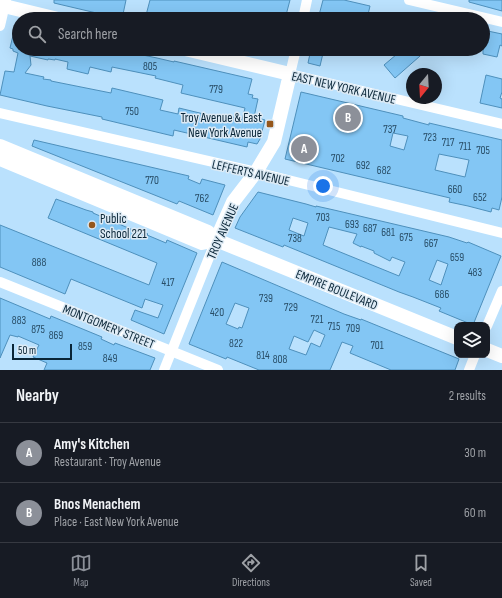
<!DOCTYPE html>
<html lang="en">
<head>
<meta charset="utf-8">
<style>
  body { margin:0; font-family:"Sofia Sans Condensed",sans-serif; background:#20242c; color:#f1f3f6 }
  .controls { position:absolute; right:12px; bottom:12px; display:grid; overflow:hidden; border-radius:8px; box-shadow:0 4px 16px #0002 }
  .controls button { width:36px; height:36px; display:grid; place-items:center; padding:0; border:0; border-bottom:1px solid #363941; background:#171b24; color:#f1f3f6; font:20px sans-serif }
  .compass { position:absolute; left:406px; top:68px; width:36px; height:36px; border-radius:50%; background:#171b24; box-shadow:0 4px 16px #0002; rotate:198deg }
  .scale { position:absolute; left:12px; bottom:10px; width:60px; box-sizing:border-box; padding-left:4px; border:2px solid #092537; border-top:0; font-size:11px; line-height:14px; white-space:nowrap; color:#092537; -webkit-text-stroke:3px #ddeaf4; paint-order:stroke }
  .you { position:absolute; left:323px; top:186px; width:14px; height:14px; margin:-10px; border:3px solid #fff; border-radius:50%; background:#1a73e8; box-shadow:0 0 0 6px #1a73e833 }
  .badge { display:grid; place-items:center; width:26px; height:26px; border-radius:50%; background:#8c9099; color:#fff; font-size:13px; font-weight:700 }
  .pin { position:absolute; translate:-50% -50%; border:2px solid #fff; box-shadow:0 1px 4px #0006 }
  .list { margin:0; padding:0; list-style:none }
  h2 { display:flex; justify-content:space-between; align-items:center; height:52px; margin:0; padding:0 16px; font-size:17px }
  h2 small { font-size:13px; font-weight:400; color:#9ea1a6 }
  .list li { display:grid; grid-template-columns:26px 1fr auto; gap:12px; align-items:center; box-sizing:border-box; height:60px; padding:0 16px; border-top:1px solid #363941 }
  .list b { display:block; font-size:15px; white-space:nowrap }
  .list p { margin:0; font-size:13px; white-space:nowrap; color:#9ea1a6 }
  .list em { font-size:13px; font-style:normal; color:#9ea1a6 }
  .icon { flex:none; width:22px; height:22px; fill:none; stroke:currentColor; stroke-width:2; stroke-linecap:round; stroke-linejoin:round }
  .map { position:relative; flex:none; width:502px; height:370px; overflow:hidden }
  .search { position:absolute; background:#171b24; box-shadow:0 4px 16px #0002; left:12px; right:12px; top:12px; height:44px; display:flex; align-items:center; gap:10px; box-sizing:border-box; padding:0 14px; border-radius:22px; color:#9ea1a6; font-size:15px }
  .sheet { height:172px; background:#171b24 }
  nav { display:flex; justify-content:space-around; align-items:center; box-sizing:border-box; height:56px; border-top:1px solid #363941; background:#171b24; font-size:11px; color:#9ea1a6 }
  nav a { display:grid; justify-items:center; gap:2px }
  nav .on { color:#8c9099 }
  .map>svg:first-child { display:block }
  .building { fill:#83c6f4; stroke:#4e90bc; fill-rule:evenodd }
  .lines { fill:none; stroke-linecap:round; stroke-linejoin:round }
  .street { stroke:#fff; stroke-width:10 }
  .secondary { stroke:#fff; stroke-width:14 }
  .poi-dot { fill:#95571c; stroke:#ddeaf4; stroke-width:1.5 }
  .labels { text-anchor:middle; stroke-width:3; stroke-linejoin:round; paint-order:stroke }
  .number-label { font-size:11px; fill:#284d66 }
  .street-label { font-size:13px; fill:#092537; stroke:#ddeaf4 }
  .poi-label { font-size:13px; fill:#092537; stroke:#ddeaf4; text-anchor:end }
</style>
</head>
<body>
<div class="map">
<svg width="502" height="370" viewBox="0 0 502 370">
  <rect width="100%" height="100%" fill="#bae1fd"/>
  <!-- building -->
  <g class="building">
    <path d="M54 0H126L122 19 54 3Z"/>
    <path d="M150 0H290L285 19H145Z"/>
    <path d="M323 0H344L370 6 367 19H343L327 16 326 19H318Z"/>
    <path d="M469 0H502V11L469 2Z"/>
    <path d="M16 23H19V49H123L139 53 138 54 157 58 174 62V61L252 79 248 94 253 95 252 98 258 99 254 117 265 120 260 139 257 144 248 142 247 147 174 130 173 136 102 119V117L47 106 0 95 5 71 14 72 18 53 13 51V49L10 48ZM30 56 48 60V59L55 60V59L68 62 67 69 88 74 90 67 111 72 112 67 156 76 155 78 183 85 181 93 245 108 242 120 233 117V121L179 108 178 114 160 110 163 100 112 88 111 93 51 81V80L43 79 44 77 25 73 31 65Z"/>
    <path d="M483 30 502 34V46L500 45 497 57 483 54Z"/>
    <path d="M311 49H324L320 66 308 63Z"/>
    <path d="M403 49H428L395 78 384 65Z"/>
    <path d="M486 75 502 79V92L500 98 502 99V108L480 103Z"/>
    <path d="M301 92 403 116V118L429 125V123L502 140V197L499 210 492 208 491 212 468 206 449 202 450 198 285 159ZM393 133 408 136 404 150 390 146ZM439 154 469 160 465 177 435 170Z"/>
    <path d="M34 140 189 176 188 179 200 184 202 179 225 185 213 215 179 201 177 204 32 146Z"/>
    <path d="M258 192 306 204 316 207V206L334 210 449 237 467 243 468 242 501 256 473 325 439 311 441 308 413 297 399 292 284 245 283 247 235 228 240 217ZM293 218 308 223 304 236 289 230ZM329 227 357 234 353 243 361 247V246L374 251V253L390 261 392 257 405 262 399 276 323 245ZM437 260 448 264 441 285 429 280Z"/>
    <path d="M56 199 86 210 93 212V213L140 233 141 231 148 234 147 235 166 243 167 240 197 253 164 334 131 320 135 310 158 318 163 305 145 299 142 308 71 279 65 294 0 267V225L149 285 157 263 48 218Z"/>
    <path d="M222 262 344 314 361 320V319L459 359 455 370H391L350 353 353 346 342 342 330 370H259L227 357 226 359 189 344ZM235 303 249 308 242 328 239 327 238 329 226 324ZM314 330 325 335 320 347 311 343 306 355 289 349 294 336 308 342Z"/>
    <path d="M0 298 50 319 51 316 102 337 101 339 114 345 115 343 155 358 150 370H44L47 363 33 357 39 345 18 336V337L10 335 0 358Z"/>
  </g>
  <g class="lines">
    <!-- street -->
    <g class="street">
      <path d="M409 0 502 22"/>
      <path d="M303 19 307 0"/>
      <path d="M0 26 6 0"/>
      <path d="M296 49 290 74 502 124"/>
      <path d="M0 113 256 172 502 233"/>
      <path d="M0 282 218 370"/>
      <path d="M487 326 502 291"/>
      <path d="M164 370 216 240"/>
      <path d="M469 370 475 355"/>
    </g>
    <!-- secondary -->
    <g class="secondary">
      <path d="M0 5 58 19"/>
      <path d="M185 49 290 74 274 142 256 172 233 202 216 240"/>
      <path d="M0 146 208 232 216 240 457 338"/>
      <path d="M0 159 202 243 216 240"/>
      <path d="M487 350 502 356"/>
    </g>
  </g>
  <!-- markers -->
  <g class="poi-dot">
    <rect x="266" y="120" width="8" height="8" rx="2"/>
    <circle cx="92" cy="225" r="4"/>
  </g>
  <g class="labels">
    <!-- number labels -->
    <g class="number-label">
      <text x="150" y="70">805</text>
      <text x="216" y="93">779</text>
      <text x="132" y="115">750</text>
      <text x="390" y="133">737</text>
      <text x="430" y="141">723</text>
      <text x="448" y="146">717</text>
      <text x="465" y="150">711</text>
      <text x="483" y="154">705</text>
      <text x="338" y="162">702</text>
      <text x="363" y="169">692</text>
      <text x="384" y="174">682</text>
      <text x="152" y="184">770</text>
      <text x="455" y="193">660</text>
      <text x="480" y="201">652</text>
      <text x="202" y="202">762</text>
      <text x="323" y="221">703</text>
      <text x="352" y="228">693</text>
      <text x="370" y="232">687</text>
      <text x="388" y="236">681</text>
      <text x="406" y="241">675</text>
      <text x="295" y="242">738</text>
      <text x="431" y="247">667</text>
      <text x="457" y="261">659</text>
      <text x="39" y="266">888</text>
      <text x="475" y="276">483</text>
      <text x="168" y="286">417</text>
      <text x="442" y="298">686</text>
      <text x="266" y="302">739</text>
      <text x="291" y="311">729</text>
      <text x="217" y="316">420</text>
      <text x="317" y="323">721</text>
      <text x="19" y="324">883</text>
      <text x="334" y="330">715</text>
      <text x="353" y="332">709</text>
      <text x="38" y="333">875</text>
      <text x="56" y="339">869</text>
      <text x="236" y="347">822</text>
      <text x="377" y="349">701</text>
      <text x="85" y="350">859</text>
      <text x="263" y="359">814</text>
      <text x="110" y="362">849</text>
      <text x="280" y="363">808</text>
    </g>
    <!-- street labels -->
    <g class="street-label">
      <text transform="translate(344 87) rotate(13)" y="5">EAST NEW YORK AVENUE</text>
      <text transform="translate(251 172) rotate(13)" y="5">LEFFERTS AVENUE</text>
      <text transform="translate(222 231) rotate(-66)" y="5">TROY AVENUE</text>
      <text transform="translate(337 289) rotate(22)" y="5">EMPIRE BOULEVARD</text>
      <text transform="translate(109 326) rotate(22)" y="5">MONTGOMERY STREET</text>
    </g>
    <!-- poi labels -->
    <g class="poi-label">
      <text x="262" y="122">Troy Avenue &amp; East<tspan x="262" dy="15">New York Avenue</tspan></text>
      <text x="100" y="223" text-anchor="start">Public<tspan x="100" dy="15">School 221</tspan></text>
    </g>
  </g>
</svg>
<div class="controls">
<button><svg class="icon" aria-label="layers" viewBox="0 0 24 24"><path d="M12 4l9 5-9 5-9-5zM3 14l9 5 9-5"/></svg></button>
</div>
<svg class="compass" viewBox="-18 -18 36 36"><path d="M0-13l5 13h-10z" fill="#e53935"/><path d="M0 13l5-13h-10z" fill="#9ea1a6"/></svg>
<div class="scale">50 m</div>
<div class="you"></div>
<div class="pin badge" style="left:304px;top:149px">A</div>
<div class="pin badge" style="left:348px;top:118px">B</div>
<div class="search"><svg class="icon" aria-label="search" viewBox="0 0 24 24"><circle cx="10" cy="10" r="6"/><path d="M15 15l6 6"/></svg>Search here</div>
</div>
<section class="sheet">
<h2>Nearby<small>2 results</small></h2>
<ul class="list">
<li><span class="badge">A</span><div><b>Amy's Kitchen</b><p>Restaurant · Troy Avenue</p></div><em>30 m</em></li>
<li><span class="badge">B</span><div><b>Bnos Menachem</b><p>Place · East New York Avenue</p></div><em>60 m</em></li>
</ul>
</section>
<nav>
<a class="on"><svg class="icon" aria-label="map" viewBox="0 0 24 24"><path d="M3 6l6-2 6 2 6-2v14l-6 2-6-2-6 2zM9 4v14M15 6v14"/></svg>Map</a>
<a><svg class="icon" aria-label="directions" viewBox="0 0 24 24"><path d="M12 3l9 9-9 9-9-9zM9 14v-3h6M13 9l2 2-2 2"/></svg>Directions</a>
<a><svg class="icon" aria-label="saved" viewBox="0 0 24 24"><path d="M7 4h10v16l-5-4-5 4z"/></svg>Saved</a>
</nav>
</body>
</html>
